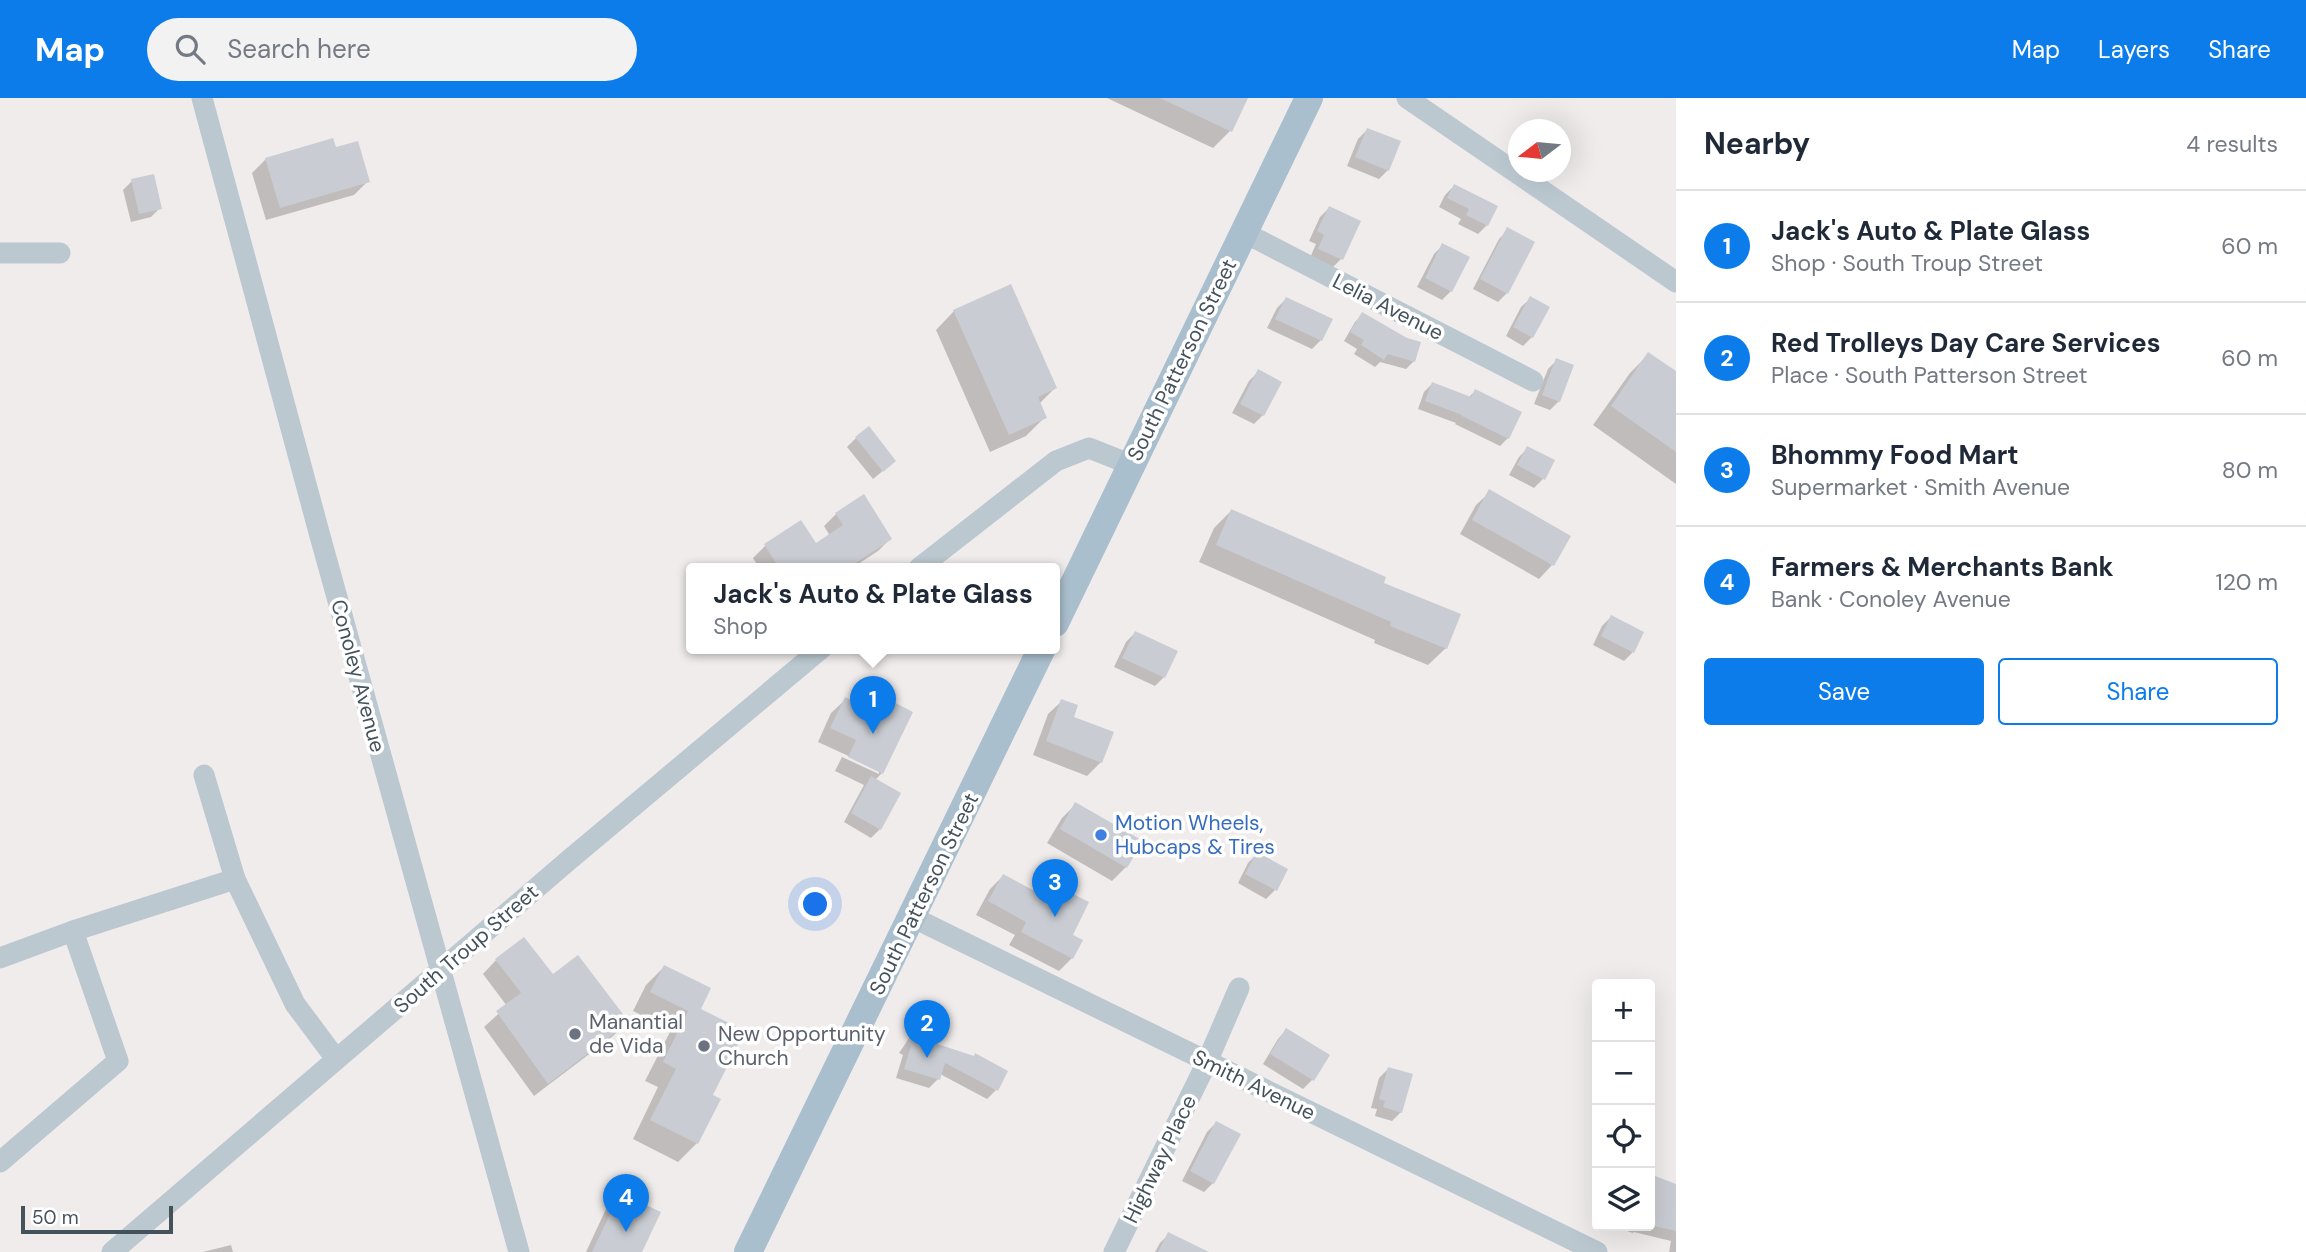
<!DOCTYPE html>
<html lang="en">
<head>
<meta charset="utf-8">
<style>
  body { margin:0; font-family:"DM Sans",sans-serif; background:#f2f2f3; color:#1f2937 }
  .controls { position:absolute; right:21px; bottom:21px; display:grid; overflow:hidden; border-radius:7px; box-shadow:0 7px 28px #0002 }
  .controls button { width:63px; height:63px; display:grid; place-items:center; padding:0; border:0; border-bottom:2px solid #e0e1e3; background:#fff; color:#1f2937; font:35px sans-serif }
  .compass { position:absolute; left:1508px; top:21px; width:63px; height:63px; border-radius:50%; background:#fff; box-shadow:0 7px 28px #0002; rotate:254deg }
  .scale { position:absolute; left:21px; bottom:18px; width:152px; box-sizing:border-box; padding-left:7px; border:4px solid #44525b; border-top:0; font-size:19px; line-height:24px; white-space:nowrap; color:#44525b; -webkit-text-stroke:5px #fff; paint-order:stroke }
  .you { position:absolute; left:816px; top:807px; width:24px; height:24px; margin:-18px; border:5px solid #fff; border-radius:50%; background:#1a73e8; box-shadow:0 0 0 10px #1a73e833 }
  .badge { display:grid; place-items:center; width:46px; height:46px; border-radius:50%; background:#0b7cea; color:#fff; font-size:23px; font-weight:700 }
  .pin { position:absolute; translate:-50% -58px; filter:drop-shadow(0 2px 4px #0008) }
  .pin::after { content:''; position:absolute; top:37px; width:24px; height:21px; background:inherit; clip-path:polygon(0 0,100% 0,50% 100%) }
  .popup { position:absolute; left:686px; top:465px; width:374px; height:91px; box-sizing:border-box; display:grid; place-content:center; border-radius:7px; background:#fff; filter:drop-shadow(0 2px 5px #0005); font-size:23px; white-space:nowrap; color:#747a83 }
  .popup b { font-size:26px; color:#1f2937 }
  .popup::after { content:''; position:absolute; left:50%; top:100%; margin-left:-14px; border:14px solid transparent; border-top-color:#fff }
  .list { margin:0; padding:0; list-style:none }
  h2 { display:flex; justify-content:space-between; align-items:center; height:91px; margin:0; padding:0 28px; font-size:30px }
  h2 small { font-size:23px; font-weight:400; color:#747a83 }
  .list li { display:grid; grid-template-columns:46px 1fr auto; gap:21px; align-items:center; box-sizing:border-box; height:112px; padding:0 28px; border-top:2px solid #e0e1e3 }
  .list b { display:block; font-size:26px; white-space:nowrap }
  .list p { margin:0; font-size:23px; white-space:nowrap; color:#747a83 }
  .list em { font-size:23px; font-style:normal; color:#747a83 }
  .actions { display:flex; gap:14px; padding:21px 28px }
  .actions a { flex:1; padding:16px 0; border:2px solid #0b7cea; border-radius:7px; text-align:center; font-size:24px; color:#0b7cea }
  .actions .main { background:#0b7cea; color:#fff }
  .icon { flex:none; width:38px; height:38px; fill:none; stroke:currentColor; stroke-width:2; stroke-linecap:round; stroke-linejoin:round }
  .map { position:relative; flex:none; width:1676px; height:1154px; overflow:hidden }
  header { display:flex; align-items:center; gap:42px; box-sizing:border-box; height:98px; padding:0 35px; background:#0b7cea; color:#fff }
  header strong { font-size:33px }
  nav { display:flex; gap:38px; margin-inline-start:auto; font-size:24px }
  .search { width:490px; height:63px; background:#f2f2f3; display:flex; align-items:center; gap:18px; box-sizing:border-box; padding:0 24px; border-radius:38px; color:#747a83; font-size:26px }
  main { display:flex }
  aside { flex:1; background:#fff }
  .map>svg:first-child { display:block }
  .shadow { fill:#0003 }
  .building { fill:#c9ccd2 }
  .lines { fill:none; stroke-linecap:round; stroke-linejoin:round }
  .minor { stroke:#bcc8d0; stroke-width:21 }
  .major { stroke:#aabfce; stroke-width:28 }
  .shop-dot { fill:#3f7fe0; stroke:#fff; stroke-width:2.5 }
  .worship-dot { fill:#6b7280; stroke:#fff; stroke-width:2.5 }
  .labels { text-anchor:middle; stroke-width:7; stroke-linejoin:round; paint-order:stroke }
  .street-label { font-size:21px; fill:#44525b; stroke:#fff }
  .shop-label { font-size:21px; fill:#366cbe; stroke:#fff; text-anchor:start }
  .worship-label { font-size:21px; fill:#5b616d; stroke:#fff; text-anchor:start }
</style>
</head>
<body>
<header>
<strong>Map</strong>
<div class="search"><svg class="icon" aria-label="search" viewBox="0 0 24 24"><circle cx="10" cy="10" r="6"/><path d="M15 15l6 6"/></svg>Search here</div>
<nav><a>Map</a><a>Layers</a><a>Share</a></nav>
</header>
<main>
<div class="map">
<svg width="1676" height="1154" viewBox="0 0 1676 1154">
  <rect width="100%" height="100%" fill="#f0ecec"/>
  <!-- shadow -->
  <g class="shadow">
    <path d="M1107 0H1246L1230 33 1213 50Z"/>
    <path d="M1367 32 1388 72 1379 81 1347 68 1358 41Z"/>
    <path d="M266 61 368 83 354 97 266 122 252 75Z"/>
    <path d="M132 83 160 110 151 119 131 124 123 92Z"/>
    <path d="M1454 88 1487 127 1478 136 1458 126 1461 121 1439 109 1445 97Z"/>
    <path d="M1329 110 1359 124 1341 161 1332 170 1310 160 1316 146 1309 143 1320 119Z"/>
    <path d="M1508 132 1507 195 1498 204 1473 191 1499 141Z"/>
    <path d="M1443 147 1451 193 1442 202 1417 189 1434 156Z"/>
    <path d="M1286 201 1321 242 1312 251 1267 230 1277 210Z"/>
    <path d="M1530 201 1532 239 1523 248 1506 238 1521 209Z"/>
    <path d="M954 213 1055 290 1039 306 1045 319 1026 338 990 354 936 232Z"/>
    <path d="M1363 216 1414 263 1406 271 1380 264 1375 269 1354 256 1357 251 1344 243 1355 224Z"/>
    <path d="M1649 256 1676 275V386L1593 327 1630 275Z"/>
    <path d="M1557 262 1559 303 1550 312 1534 306 1548 271Z"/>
    <path d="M1258 274 1263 317 1254 326 1232 315 1249 283Z"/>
    <path d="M1432 286 1469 299 1475 293 1520 315 1508 340 1500 348 1455 326 1456 325 1418 311 1424 294Z"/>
    <path d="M856 340 885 371 873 381 847 349Z"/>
    <path d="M1528 350 1543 381 1534 390 1509 377 1519 359Z"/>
    <path d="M1490 394 1552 467 1539 481 1460 436 1476 407Z"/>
    <path d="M1231 413 1382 486 1446 550 1428 567 1374 545 1375 542 1199 464 1214 430Z"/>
    <path d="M836 416 890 441 878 453 852 470H759L753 460 765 448 816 447 830 438 824 428Z"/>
    <path d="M1611 519 1633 554 1624 563 1593 547 1602 528Z"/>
    <path d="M1135 535 1164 579 1155 588 1114 569 1126 544Z"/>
    <path d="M878 598 882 675 875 682 880 731 871 740 844 724 864 687 835 673 842 659 879 676V672L818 644 831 615 845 602 866 611Z"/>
    <path d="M1062 603 1101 664 1087 678 1033 657 1048 616Z"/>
    <path d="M1076 706 1140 744 1126 769 1112 783 1047 745 1062 720Z"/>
    <path d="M1257 756 1275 792 1266 801 1238 785 1248 765Z"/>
    <path d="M1003 778 1036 796 1048 785 1070 838 1072 860 1059 873 1009 847 1015 837 976 817 990 791Z"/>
    <path d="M496 862 553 879 627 924 613 938 534 998 484 929 507 908 483 876Z"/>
    <path d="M664 869 698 912 711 998 697 1045 678 1064 633 1041 658 989 645 983 671 932 633 913 646 887Z"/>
    <path d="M1286 932 1328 957 1312 982 1303 991 1263 966 1278 941Z"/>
    <path d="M910 939 996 992 987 1001 940 976 938 981 929 990 896 980 903 957 899 955Z"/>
    <path d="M1388 971 1401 1014 1392 1023 1375 1018 1377 1011 1371 1010 1379 980Z"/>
    <path d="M1216 1025 1213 1085 1204 1094 1182 1083 1207 1034Z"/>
    <path d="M620 1097 640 1154H586L606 1111Z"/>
    <path d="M1650 1106 1676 1113V1154H1669L1671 1143 1634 1134 1633 1135 1611 1128H1650Z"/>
    <path d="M1169 1136 1205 1154H1155L1160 1145Z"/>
    <path d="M231 1147 233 1154H203Z"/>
  </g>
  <!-- building -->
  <g class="building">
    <path d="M1160 0H1248L1232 34Z"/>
    <path d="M1367 30 1401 43 1389 73 1355 59Z"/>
    <path d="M333 40 336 49 358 43 370 84 280 110 265 60Z"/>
    <path d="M154 76 162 111 139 116 131 81Z"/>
    <path d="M1454 86 1498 108 1488 128 1466 117 1469 111 1447 100Z"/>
    <path d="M1329 108 1361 123 1343 162 1318 151 1324 137 1317 133Z"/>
    <path d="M1507 129 1535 144 1508 196 1480 181Z"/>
    <path d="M1442 145 1470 159 1452 194 1425 180Z"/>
    <path d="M1011 186 1057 290 1038 299 1047 320 1009 337 953 212Z"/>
    <path d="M1530 198 1550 209 1533 240 1513 229Z"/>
    <path d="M1286 199 1333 221 1322 243 1275 221Z"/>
    <path d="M1362 214 1407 240 1421 244 1415 264 1388 256 1384 262 1361 247 1364 242 1350 234Z"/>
    <path d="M1648 254 1676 273V354L1611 308Z"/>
    <path d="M1556 260 1574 267 1560 304 1542 297Z"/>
    <path d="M1258 271 1282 284 1264 318 1240 306Z"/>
    <path d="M1432 284 1471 299 1475 291 1522 314 1509 341 1462 318V317L1425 303Z"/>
    <path d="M869 328 896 363 883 374 855 339Z"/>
    <path d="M1527 348 1555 362 1545 382 1517 367Z"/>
    <path d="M1489 391 1571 438 1554 468 1472 422Z"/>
    <path d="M864 396 892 441 848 470H779L764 446 801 422 816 445 843 427 835 415Z"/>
    <path d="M1231 411 1386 479 1384 485 1461 516 1447 551 1390 528 1391 524 1216 447Z"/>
    <path d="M1611 517 1644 534 1634 555 1601 538Z"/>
    <path d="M1135 533 1178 553 1165 580 1122 560Z"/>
    <path d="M878 596 913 614 883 676 848 659 856 642 830 630 845 599 871 612Z"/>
    <path d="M1061 601 1078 607 1074 619 1114 634 1102 665 1046 643Z"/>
    <path d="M871 678 901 695 881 732 851 715Z"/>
    <path d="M1075 704 1143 743 1127 770 1060 731Z"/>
    <path d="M1257 754 1288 771 1277 793 1245 776Z"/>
    <path d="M1003 776 1040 796 1047 783 1089 804 1073 837 1083 842 1073 861 1021 834 1026 824 988 803Z"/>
    <path d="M524 839 553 876 578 857 629 924 548 986 496 913 521 895 495 861Z"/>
    <path d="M664 867 711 890 701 911 745 933 713 997 721 1001 698 1046 650 1022 676 971 663 964 688 913 650 894Z"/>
    <path d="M1286 930 1330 957 1314 983 1270 956Z"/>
    <path d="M910 937 974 958 975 955 1008 973 998 993 945 965 940 982 904 971 911 948 907 945Z"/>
    <path d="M1388 969 1413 976 1402 1015 1383 1009 1385 1003 1379 1001Z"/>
    <path d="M1216 1023 1241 1036 1214 1086 1190 1073Z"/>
    <path d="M1650 1076 1676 1086V1133L1650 1127Z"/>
    <path d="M620 1095 661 1114 642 1154H592Z"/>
    <path d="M1168 1134 1209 1154H1158Z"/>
  </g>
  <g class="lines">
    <!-- minor -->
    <g class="minor">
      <path d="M202 0 320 438 519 1154"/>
      <path d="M1407 0 1676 184"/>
      <path d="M1243 134 1533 283"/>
      <path d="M0 155H60"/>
      <path d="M919 470 1056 363 1089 350 1132 367"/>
      <path d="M204 677 235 781 295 906 336 961"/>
      <path d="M912 819 1597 1154"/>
      <path d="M73 833 235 781"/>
      <path d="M0 860 73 833 118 963 0 1064"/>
      <path d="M112 1154 569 762 822 550"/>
      <path d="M1114 1154 1207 964 1239 890"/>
    </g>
    <!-- major -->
    <g class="major">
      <path d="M1055 525 1309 0"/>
      <path d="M748 1154 1042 550"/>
    </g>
  </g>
  <!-- markers -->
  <circle class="shop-dot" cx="1101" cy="737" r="7"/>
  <g class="worship-dot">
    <circle cx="575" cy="936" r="7"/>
    <circle cx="704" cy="948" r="7"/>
  </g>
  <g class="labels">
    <!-- street labels -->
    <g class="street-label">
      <text transform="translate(1388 209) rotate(27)" y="7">Lelia Avenue</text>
      <text transform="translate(1182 262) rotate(-64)" y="7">South Patterson Street</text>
      <text transform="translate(358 578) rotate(75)" y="7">Conoley Avenue</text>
      <text transform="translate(924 796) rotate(-64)" y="7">South Patterson Street</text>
      <text transform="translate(466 851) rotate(-41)" y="7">South Troup Street</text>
      <text transform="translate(1254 987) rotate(26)" y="7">Smith Avenue</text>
      <text transform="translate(1160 1061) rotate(-64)" y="7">Highway Place</text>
    </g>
    <!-- shop labels -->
    <g class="shop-label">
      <text x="1115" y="732">Motion Wheels,<tspan x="1115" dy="24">Hubcaps &amp; Tires</tspan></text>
    </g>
    <!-- worship labels -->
    <g class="worship-label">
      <text x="589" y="931">Manantial<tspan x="589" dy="24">de Vida</tspan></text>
      <text x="718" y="943">New Opportunity<tspan x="718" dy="24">Church</tspan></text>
    </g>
  </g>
</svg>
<div class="controls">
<button>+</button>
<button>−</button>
<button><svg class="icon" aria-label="locate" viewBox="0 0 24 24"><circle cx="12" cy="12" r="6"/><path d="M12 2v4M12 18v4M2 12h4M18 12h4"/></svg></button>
<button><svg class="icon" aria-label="layers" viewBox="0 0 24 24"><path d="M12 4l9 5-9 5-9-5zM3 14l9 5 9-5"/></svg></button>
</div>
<svg class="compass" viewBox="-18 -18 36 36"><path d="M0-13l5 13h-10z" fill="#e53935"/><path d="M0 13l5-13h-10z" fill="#747a83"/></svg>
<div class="scale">50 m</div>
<div class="you"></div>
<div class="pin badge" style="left:873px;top:636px">1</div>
<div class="popup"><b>Jack's Auto &amp; Plate Glass</b>Shop</div>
<div class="pin badge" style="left:927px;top:960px">2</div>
<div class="pin badge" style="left:1055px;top:819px">3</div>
<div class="pin badge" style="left:626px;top:1134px">4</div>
</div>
<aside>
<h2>Nearby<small>4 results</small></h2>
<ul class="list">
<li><span class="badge">1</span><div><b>Jack's Auto &amp; Plate Glass</b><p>Shop · South Troup Street</p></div><em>60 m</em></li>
<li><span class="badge">2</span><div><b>Red Trolleys Day Care Services</b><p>Place · South Patterson Street</p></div><em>60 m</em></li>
<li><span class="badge">3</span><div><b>Bhommy Food Mart</b><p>Supermarket · Smith Avenue</p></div><em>80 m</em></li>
<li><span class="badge">4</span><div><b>Farmers &amp; Merchants Bank</b><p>Bank · Conoley Avenue</p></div><em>120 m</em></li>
</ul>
<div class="actions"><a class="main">Save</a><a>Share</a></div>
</aside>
</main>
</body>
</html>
